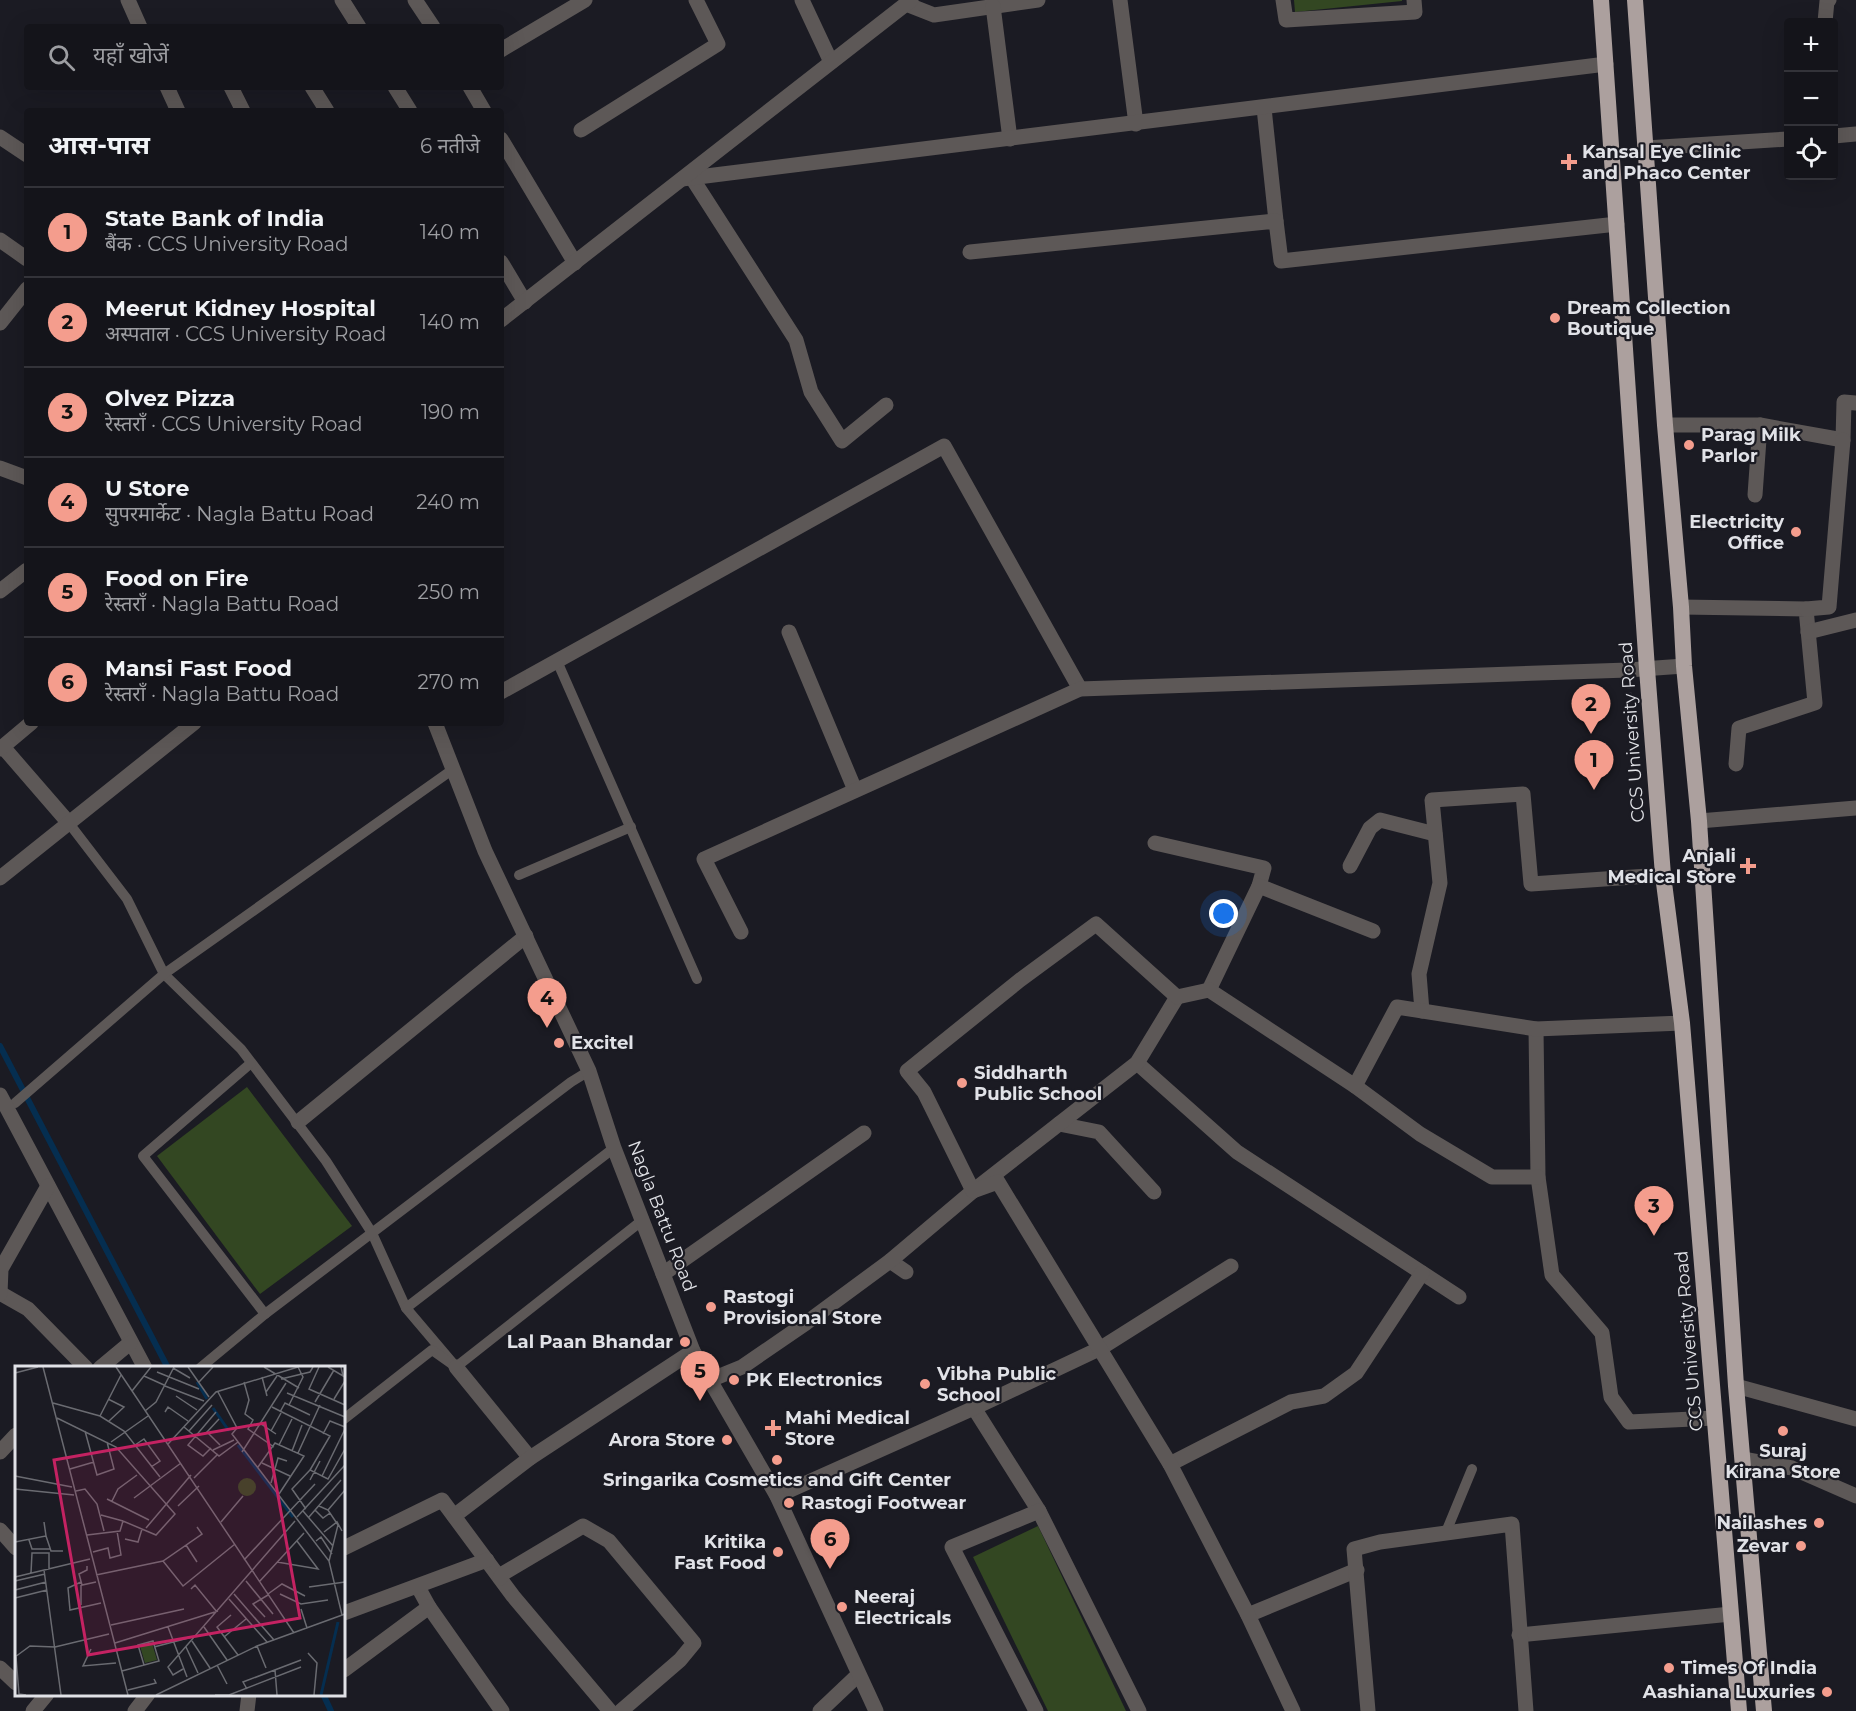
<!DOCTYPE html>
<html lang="hi">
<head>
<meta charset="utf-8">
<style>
  body { margin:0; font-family:Montserrat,"Noto Sans Devanagari",sans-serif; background:#1d1d23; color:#f1f3f6 }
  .controls { position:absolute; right:18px; top:18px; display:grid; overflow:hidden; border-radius:6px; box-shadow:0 6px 24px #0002 }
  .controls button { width:54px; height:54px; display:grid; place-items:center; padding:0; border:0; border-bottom:2px solid #333339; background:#14141a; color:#f1f3f6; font:30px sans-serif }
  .you { position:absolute; left:1224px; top:914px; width:21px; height:21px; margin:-15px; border:4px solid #fff; border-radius:50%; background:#1a73e8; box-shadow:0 0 0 9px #1a73e833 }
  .badge { display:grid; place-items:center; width:39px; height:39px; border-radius:50%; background:#f49d8d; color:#111; font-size:20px; font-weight:700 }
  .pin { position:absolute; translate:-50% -50px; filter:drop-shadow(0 2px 3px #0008) }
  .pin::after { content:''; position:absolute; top:32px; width:21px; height:18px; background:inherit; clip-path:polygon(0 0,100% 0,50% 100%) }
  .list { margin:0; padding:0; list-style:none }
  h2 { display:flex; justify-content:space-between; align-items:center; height:78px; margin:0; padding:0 24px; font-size:26px }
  h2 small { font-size:20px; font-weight:400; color:#9d9ea2 }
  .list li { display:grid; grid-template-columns:39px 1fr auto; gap:18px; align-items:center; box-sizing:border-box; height:90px; padding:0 24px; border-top:2px solid #333339 }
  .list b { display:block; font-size:22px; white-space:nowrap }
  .list p { margin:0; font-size:20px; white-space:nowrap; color:#9d9ea2 }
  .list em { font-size:20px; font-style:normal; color:#9d9ea2 }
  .icon { flex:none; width:33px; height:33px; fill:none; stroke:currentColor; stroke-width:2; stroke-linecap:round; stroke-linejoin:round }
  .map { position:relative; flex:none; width:1856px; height:1711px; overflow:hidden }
  .search { position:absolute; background:#14141a; box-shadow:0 6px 24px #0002; left:24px; top:24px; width:480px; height:66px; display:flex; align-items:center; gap:15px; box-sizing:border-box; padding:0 21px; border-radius:6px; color:#9d9ea2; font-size:22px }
  .panel { position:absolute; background:#14141a; box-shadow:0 6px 24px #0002; left:24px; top:108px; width:480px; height:618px; border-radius:6px }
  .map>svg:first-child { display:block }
  .green { fill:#334722 }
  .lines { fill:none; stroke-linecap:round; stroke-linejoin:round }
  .stream { stroke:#052e50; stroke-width:6 }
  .path { stroke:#73737a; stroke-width:4; stroke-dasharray:1.5 4.5; stroke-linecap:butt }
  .service { stroke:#5d5857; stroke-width:10 }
  .minor { stroke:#5d5857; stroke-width:15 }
  .tertiary { stroke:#5d5857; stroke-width:15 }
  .trunk { stroke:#aca09e; stroke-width:16 }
  .poi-dot { fill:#f49d8d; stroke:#1b1b23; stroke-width:2 }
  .labels { text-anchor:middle; stroke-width:4.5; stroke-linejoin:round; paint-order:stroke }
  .poi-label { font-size:18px; font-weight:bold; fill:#e1e2e7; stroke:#1b1b23; text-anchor:start }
  .street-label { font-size:18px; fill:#e1e2e7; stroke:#1b1b23 }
  .inset-river { fill:none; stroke:#052e50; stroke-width:3 }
  .inset-road { fill:none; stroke:#6a6b71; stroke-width:1.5 }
  .view { fill:#c42262; fill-opacity:0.15; stroke:#c42262; stroke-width:3 }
  .inset-edge { fill:none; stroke:#e1e2e7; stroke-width:3 }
</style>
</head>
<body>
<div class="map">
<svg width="1856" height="1711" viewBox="0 0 1856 1711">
  <rect width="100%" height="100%" fill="#1b1b23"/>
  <!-- green -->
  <g class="green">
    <path d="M1294 0H1402V1L1295 12Z"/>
    <path d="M247 1087 352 1226 260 1294 157 1156Z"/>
    <path d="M1038 1526 1126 1711H1048L973 1557Z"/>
  </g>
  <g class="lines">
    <!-- stream -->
    <g class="stream">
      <path d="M0 1046 168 1368"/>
      <path d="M323 1694 331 1711"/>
    </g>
    <!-- path -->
    <path class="path" d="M1629 687 1632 733"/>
    <!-- service -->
    <g class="service">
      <path d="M557 661 697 979"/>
      <path d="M68 822 127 899 164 974 241 1049 326 1161 372 1233 406 1308 456 1367"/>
      <path d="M519 875 631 827"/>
      <path d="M251 1063 143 1156 265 1314"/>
      <path d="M15 1103 164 974 452 770"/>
      <path d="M406 1308 614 1148"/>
      <path d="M200 1368 265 1314 571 1082 589 1071"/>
      <path d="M344 1419 432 1350 456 1367 644 1219"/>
      <path d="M1446 1532 1472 1469"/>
    </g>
    <!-- minor -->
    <g class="minor">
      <path d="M342 0 359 27"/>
      <path d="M415 0 433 27"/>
      <path d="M802 0 831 62"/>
      <path d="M1120 0 1136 124"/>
      <path d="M1283 0 1286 20 1415 12 1414 0"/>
      <path d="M906 4 934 15 1038 0"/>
      <path d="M993 6 1010 139"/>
      <path d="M1825 22 1827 1 1829 0"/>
      <path d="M501 50 585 0"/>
      <path d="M231 87 243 111"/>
      <path d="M312 87 327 111"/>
      <path d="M395 87 410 111"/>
      <path d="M470 87 484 111"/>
      <path d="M1264 108 1276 221"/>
      <path d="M581 130 718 44 696 0"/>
      <path d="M1834 136 1856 134"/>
      <path d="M0 137 27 155"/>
      <path d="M501 139 575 263"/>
      <path d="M1646 148 1788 139"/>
      <path d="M692 178 796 340 811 392 842 441 886 405"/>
      <path d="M682 179 1606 64"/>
      <path d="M0 240 27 259"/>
      <path d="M970 252 1276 221 1281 261 1617 224"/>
      <path d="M501 262 525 302"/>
      <path d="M501 320 911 0"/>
      <path d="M0 323 27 289"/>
      <path d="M1665 425H1760L1843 440 1844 402 1856 403"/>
      <path d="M0 468 27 478"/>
      <path d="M1755 495 1760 425"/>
      <path d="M0 591 27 570"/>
      <path d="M1681 607 1806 609 1815 703 1739 728 1736 764"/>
      <path d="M1806 609 1829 607 1843 440"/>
      <path d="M789 632 855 790"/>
      <path d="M1808 632 1856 620"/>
      <path d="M501 692 944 446 1080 689"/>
      <path d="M3 747 68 822"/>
      <path d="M0 749 31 723"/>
      <path d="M1699 821 1856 808"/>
      <path d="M1155 843 1264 868 1259 886"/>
      <path d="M1350 866 1370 828 1380 820 1435 834"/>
      <path d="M0 878 194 723"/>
      <path d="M741 932 704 859 1080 689 1628 670 1684 666"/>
      <path d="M1209 990 1259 886 1373 931"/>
      <path d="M1422 1011 1419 974 1440 883 1432 800 1523 794 1531 884 1663 875"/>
      <path d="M1536 1029 1538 1177 1552 1275 1602 1333 1611 1397 1629 1422 1714 1418"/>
      <path d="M1137 1063 1237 1152 1459 1297"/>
      <path d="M1355 1086 1420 1134 1492 1177H1538"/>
      <path d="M0 1095 145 1368"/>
      <path d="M298 1122 526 936"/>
      <path d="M1059 1124 1099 1132 1154 1192"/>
      <path d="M890 1261 906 1272"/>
      <path d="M663 1274 864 1133"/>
      <path d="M0 1293 28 1309 86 1368"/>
      <path d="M0 1294 1 1269 48 1186"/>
      <path d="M456 1367 530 1458"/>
      <path d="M100 1368 130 1343"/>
      <path d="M710 1380 742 1367 806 1323 890 1261 973 1191 1137 1063 1177 997"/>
      <path d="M1736 1386 1856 1419"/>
      <path d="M974 1408 1039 1511 1139 1711"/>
      <path d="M0 1452 16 1435"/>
      <path d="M1743 1459 1792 1468 1856 1496"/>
      <path d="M1170 1464 1291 1402 1324 1396 1356 1373 1422 1273"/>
      <path d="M777 1496 974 1408 1101 1348 1231 1266"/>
      <path d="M454 1516 530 1458 693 1351"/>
      <path d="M0 1530 16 1548"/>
      <path d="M344 1548 442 1500 513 1596 610 1711"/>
      <path d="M500 1578 504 1573 583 1526 609 1541 694 1643 680 1660 621 1711"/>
      <path d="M418 1587 429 1607 502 1711"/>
      <path d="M344 1613 487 1560"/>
      <path d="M1248 1615 1357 1570"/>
      <path d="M1519 1635 1731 1614"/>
      <path d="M0 1668 16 1683"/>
      <path d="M344 1670 429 1607"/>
      <path d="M33 1711 47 1694"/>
      <path d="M135 1711 148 1694"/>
      <path d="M247 1711 249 1694"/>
      <path d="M820 1711 858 1675"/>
      <path d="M1036 1711 952 1547 1039 1511"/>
      <path d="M1293 1711 1248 1615 1170 1464 998 1182 973 1191 924 1092 907 1071 1020 980 1096 924 1177 997 1209 990 1355 1086 1397 1007 1536 1029 1682 1023"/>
      <path d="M1368 1711 1354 1549 1380 1542 1512 1524 1526 1711"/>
    </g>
    <!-- tertiary -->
    <g class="tertiary">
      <path d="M128 0 140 27"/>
      <path d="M167 87 178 111"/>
      <path d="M435 723 485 851 589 1071 614 1148 693 1351 777 1496 876 1711"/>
    </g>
    <!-- trunk -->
    <g class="trunk">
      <path d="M1601 0 1647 669 1663 875 1682 1023 1739 1711"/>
      <path d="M1635 0 1665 425 1681 607 1684 666 1699 821 1736 1386 1764 1711"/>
    </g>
  </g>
  <!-- markers -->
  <g class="poi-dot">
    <path d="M1566 153h6v6h6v6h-6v6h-6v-6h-6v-6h6z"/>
    <circle cx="1555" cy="318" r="6"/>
    <circle cx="1689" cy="445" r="6"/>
    <circle cx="1796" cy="532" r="6"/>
    <path d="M1745 857h6v6h6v6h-6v6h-6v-6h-6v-6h6z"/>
    <circle cx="559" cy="1043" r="6"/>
    <circle cx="962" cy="1083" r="6"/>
    <circle cx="711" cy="1307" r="6"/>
    <circle cx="685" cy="1342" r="6"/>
    <circle cx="734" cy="1380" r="6"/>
    <circle cx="925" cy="1384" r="6"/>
    <path d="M770 1419h6v6h6v6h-6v6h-6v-6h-6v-6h6z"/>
    <circle cx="1783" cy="1431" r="6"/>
    <circle cx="727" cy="1440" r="6"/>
    <circle cx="777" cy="1460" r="6"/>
    <circle cx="789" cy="1503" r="6"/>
    <circle cx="1819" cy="1523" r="6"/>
    <circle cx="1801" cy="1546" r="6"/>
    <circle cx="778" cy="1552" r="6"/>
    <circle cx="842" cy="1607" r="6"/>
    <circle cx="1669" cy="1668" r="6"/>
    <circle cx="1827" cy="1692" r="6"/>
  </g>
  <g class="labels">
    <!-- poi labels -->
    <g class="poi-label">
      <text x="1582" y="158">Kansal Eye Clinic<tspan x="1582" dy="21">and Phaco Center</tspan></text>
      <text x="1567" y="314">Dream Collection<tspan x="1567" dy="21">Boutique</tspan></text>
      <text x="1701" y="441">Parag Milk<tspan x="1701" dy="21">Parlor</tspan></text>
      <text x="1784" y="528" text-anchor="end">Electricity<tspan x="1784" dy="21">Office</tspan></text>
      <text x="1736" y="862" text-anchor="end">Anjali<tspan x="1736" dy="21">Medical Store</tspan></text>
      <text x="571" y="1049">Excitel</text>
      <text x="974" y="1079">Siddharth<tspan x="974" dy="21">Public School</tspan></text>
      <text x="723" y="1303">Rastogi<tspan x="723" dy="21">Provisional Store</tspan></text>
      <text x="673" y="1348" text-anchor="end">Lal Paan Bhandar</text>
      <text x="937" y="1380">Vibha Public<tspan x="937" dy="21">School</tspan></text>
      <text x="746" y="1386">PK Electronics</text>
      <text x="785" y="1424">Mahi Medical<tspan x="785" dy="21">Store</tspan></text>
      <text x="715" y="1446" text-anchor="end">Arora Store</text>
      <text x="1783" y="1457" text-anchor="middle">Suraj<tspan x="1783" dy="21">Kirana Store</tspan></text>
      <text x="777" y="1486" text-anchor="middle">Sringarika Cosmetics and Gift Center</text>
      <text x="801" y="1509">Rastogi Footwear</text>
      <text x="1807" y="1529" text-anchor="end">Nailashes</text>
      <text x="766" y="1548" text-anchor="end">Kritika<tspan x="766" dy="21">Fast Food</tspan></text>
      <text x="1789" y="1552" text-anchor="end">Zevar</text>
      <text x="854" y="1603">Neeraj<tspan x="854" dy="21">Electricals</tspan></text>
      <text x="1681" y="1674">Times Of India</text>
      <text x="1815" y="1698" text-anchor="end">Aashiana Luxuries</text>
    </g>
    <!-- street labels -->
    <g class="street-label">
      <text transform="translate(1632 732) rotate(-94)" y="6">CCS University Road</text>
      <text transform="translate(662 1216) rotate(69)" y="6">Nagla Battu Road</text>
      <text transform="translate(1689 1341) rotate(-95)" y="6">CCS University Road</text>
    </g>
  </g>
  <!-- overview -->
  <g transform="translate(15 1366)">
    <rect width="330" height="330" fill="#1b1b23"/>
    <path d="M223 121a9 9 0 1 1 18 0a9 9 0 1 1-18 0ZM137 277 142 294 130 297 125 280Z" fill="#334722"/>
    <path class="inset-river" d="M182 16 192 33M198 42 214 65M223 79 278 151M306 329 323 256"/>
    <path class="inset-road" d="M28 1 113 329M101 1 279 267M173 1 194 31M249 1 284 22M304 1 294 23 330 39M313 1 328 10 326 1M158 2 175 12M142 6 184 23M0 7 23 1M129 10 149 19M247 11 252 30M266 13 295 6 298 1M184 16 198 1M229 16 234 34 230 48 238 54 233 63 259 81M150 20 189 35M117 25 136 1M203 26 222 62 217 68 314 195 327 249M251 26 262 10M272 27 330 51M161 30 182 44M93 33 109 41 94 55M319 33 330 15M300 36 319 4M38 37 85 50 109 65 145 111M274 39 288 11 283 1M257 41 315 70 295 104 307 110 330 63M130 45 141 36 159 1M150 46 153 41 173 55M265 46 270 37 295 49M85 50 106 9M42 52 101 81 160 148 141 169 108 155 105 165 72 169M204 53 192 66 205 79M246 58 261 68M169 61 204 90 223 76M70 65 82 109 99 103 92 76M174 65 197 39M256 65 266 47M308 68 315 55 330 61M0 73V108M96 76 133 50M153 78 201 26 283 1M120 79 129 73 145 95 136 101M264 79 277 53M196 82 188 90 173 79 201 46M198 84 219 74M277 85 287 59M227 86 271 17M283 87 305 39M247 97 275 110M243 101 260 77 289 90 264 128M55 103 79 96M0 110 57 121M307 110 313 113 330 83M179 112 203 88M295 114 305 95M256 117 263 92 272 95M0 123 59 129M61 125 70 123 82 138 89 165M119 132 166 97M92 133 134 154M97 135 103 123 122 109M163 140 184 120M304 140 313 144 323 159 314 195M291 143 277 123 295 104M300 144 308 152 315 147M313 144 330 124M288 145 318 180M86 149 108 155M282 151 330 99M294 151 326 114M206 156 228 130M131 162 176 109M309 166 322 156 327 165M31 170 36 185H48M110 173 123 176 127 163M14 174 17 183H35M301 175 306 171 317 188M0 176 31 170 29 156M171 179 182 196M78 186 93 182 95 192 106 189 102 165M229 194 300 118M148 195 168 220 220 178M262 196 303 203 282 175M72 200V204L64 208 67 219 81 216M29 204 46 329M16 207 17 187H34V203M81 209 148 195 187 168 182 161M0 211 75 193M0 215 30 208M231 215 258 248M66 216 53 222 55 244 86 237M244 216 289 167M294 221 330 216M176 223 180 219 202 246M0 224 31 216M219 228 259 274M253 228 267 218 290 230M265 228 286 238 313 234M0 232 32 224M214 233 252 276M66 239V219M286 243 292 262M216 249 202 261 223 289M250 251 238 238 253 229M96 259 169 243M153 261 172 311M189 261 212 294M209 271 231 253M177 275 195 302M100 277 203 245M242 280 251 302M139 281 181 270M171 281 183 307M76 283 68 300 101 297M293 287 302 297 299 329M0 291 15 280 40 281 94 268M1 291 4 328 11 329M202 299 212 318M168 303 158 309 153 301 280 155M260 304 262 329M107 305 144 295 138 275 123 279 129 299M232 323 228 316 286 294M113 324 141 317 139 313M141 329 242 280 330 248M200 329H214L286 301"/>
    <path class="view" d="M250 57 285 252 73 289 39 94Z"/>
    <rect width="330" height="330" class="inset-edge"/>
  </g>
</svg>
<div class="controls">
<button>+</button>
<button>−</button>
<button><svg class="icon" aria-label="locate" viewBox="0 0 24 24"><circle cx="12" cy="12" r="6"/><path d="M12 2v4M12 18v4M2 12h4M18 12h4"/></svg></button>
</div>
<div class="you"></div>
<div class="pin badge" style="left:1594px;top:790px">1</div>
<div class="pin badge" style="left:1591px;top:734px">2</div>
<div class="pin badge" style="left:1654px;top:1236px">3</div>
<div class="pin badge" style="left:547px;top:1028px">4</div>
<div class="pin badge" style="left:700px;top:1401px">5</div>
<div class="pin badge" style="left:830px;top:1569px">6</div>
<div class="search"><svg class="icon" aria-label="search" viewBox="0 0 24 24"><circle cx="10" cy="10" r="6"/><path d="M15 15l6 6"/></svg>यहाँ खोजें</div>
<section class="panel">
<h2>आस-पास<small>6 नतीजे</small></h2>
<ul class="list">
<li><span class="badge">1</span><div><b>State Bank of India</b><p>बैंक · CCS University Road</p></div><em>140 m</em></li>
<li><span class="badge">2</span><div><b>Meerut Kidney Hospital</b><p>अस्पताल · CCS University Road</p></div><em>140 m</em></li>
<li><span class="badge">3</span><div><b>Olvez Pizza</b><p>रेस्तराँ · CCS University Road</p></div><em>190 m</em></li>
<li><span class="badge">4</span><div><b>U Store</b><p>सुपरमार्केट · Nagla Battu Road</p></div><em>240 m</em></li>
<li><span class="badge">5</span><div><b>Food on Fire</b><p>रेस्तराँ · Nagla Battu Road</p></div><em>250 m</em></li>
<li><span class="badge">6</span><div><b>Mansi Fast Food</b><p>रेस्तराँ · Nagla Battu Road</p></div><em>270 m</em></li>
</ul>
</section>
</div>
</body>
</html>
